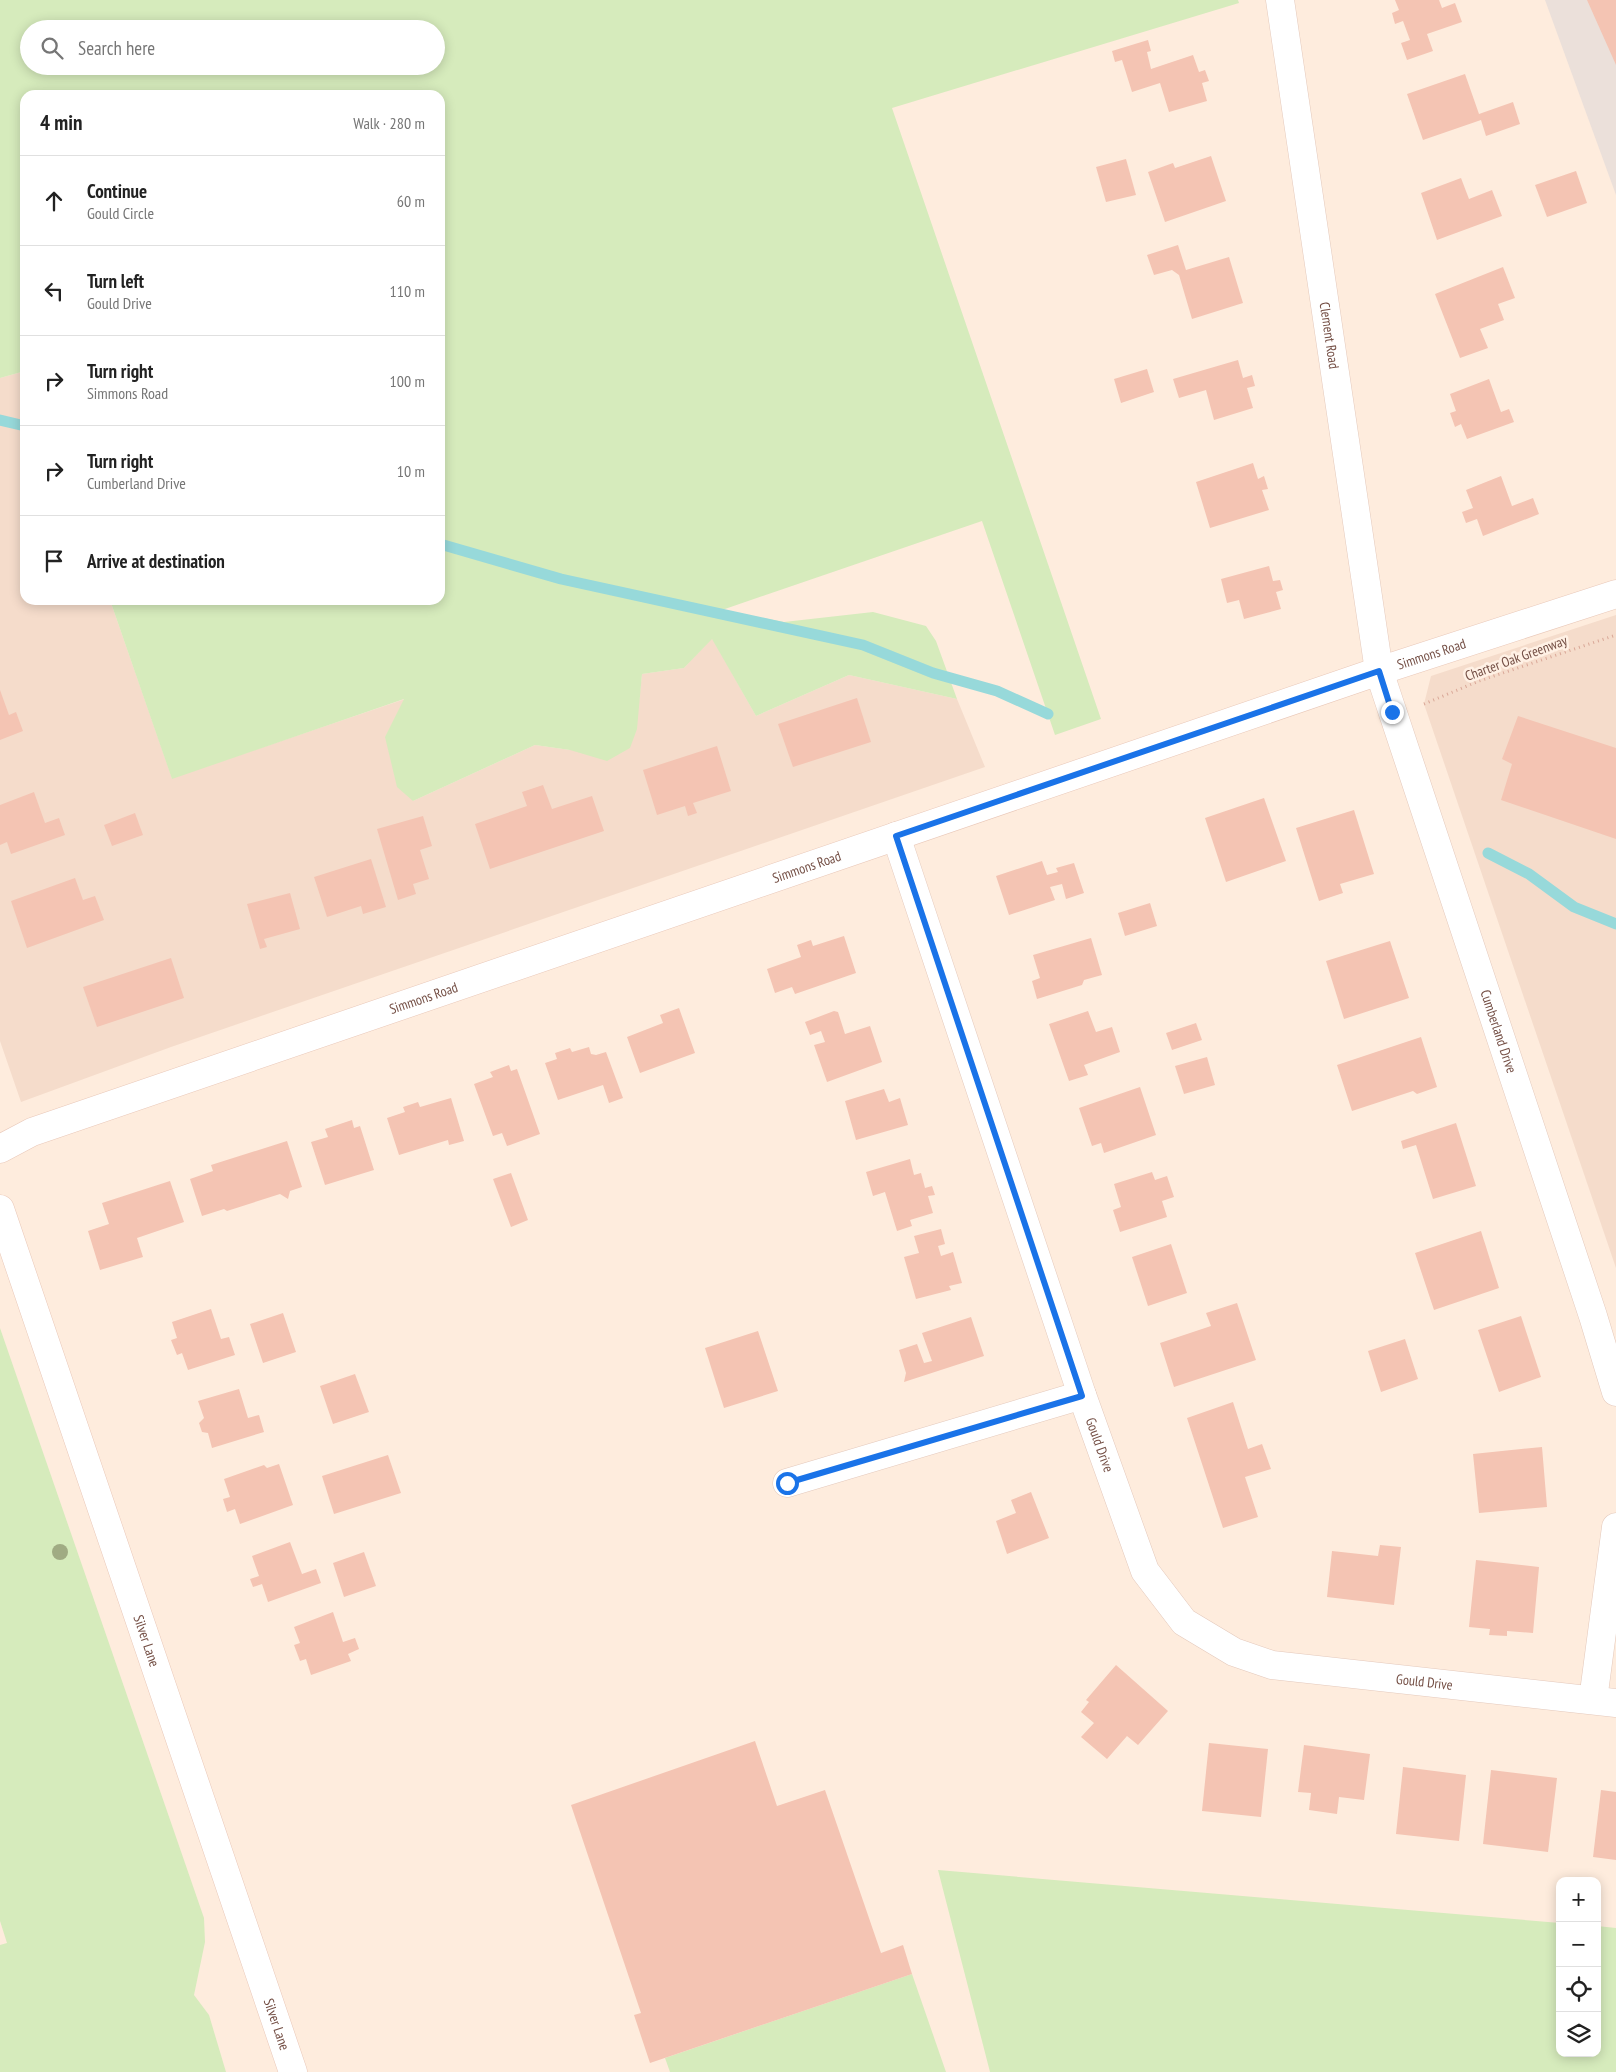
<!DOCTYPE html>
<html lang="en">
<head>
<meta charset="utf-8">
<style>
  body { margin:0; font-family:"PT Sans Narrow",sans-serif; background:#f2f2f2; color:#222 }
  .controls { position:absolute; right:15px; bottom:15px; display:grid; overflow:hidden; border-radius:10px; box-shadow:0 2px 12px #0003 }
  .controls button { width:45px; height:45px; display:grid; place-items:center; padding:0; border:0; border-bottom:1px solid #e0e0e0; background:#fff; color:#222; font:25px sans-serif }
  .stop { position:absolute; width:15px; height:15px; margin:-11px; border:4px solid #1a73e8; border-radius:50%; background:#fff }
  .stop.end { background:#1a73e8; border-color:#fff; box-shadow:0 1px 5px #0008 }
  .list { margin:0; padding:0; list-style:none }
  h2 { display:flex; justify-content:space-between; align-items:center; height:65px; margin:0; padding:0 20px; font-size:21px }
  h2 small { font-size:16px; font-weight:400; color:#767676 }
  .list li { display:grid; grid-template-columns:32px 1fr auto; gap:15px; align-items:center; box-sizing:border-box; height:90px; padding:0 20px; border-top:1px solid #e0e0e0 }
  .list b { display:block; font-size:19px; white-space:nowrap }
  .list p { margin:0; font-size:16px; white-space:nowrap; color:#767676 }
  .list em { font-size:16px; font-style:normal; color:#767676 }
  .icon { flex:none; width:28px; height:28px; fill:none; stroke:currentColor; stroke-width:2; stroke-linecap:round; stroke-linejoin:round }
  .map { position:relative; flex:none; width:1616px; height:2072px; overflow:hidden }
  .search { position:absolute; background:#fff; box-shadow:0 2px 12px #0003; left:20px; top:20px; width:425px; height:55px; display:flex; align-items:center; gap:12px; box-sizing:border-box; padding:0 18px; border-radius:28px; color:#767676; font-size:19px }
  .panel { position:absolute; background:#fff; box-shadow:0 2px 12px #0003; left:20px; top:90px; width:425px; height:515px; border-radius:15px }
  .map>svg:first-child { display:block }
  .residential { fill:#f5dccb }
  .industrial { fill:#ebe0da }
  .green { fill:#d6ebbc; fill-rule:evenodd }
  .lines { fill:none; stroke-linecap:round; stroke-linejoin:round }
  .stream { stroke:#97d9da; stroke-width:11 }
  .building { fill:#f4c4b3 }
  .street-casing { stroke:#e4c9bc; stroke-width:29 }
  .secondary-casing { stroke:#e9c8b9; stroke-width:29 }
  .path { stroke:#d9a797; stroke-width:3; stroke-dasharray:1 4; stroke-linecap:butt }
  .street { stroke:#fff; stroke-width:28 }
  .secondary { stroke:#fff; stroke-width:28 }
  .tree { fill:#a0ab83 }
  .route { stroke:#1a73e8; stroke-width:6 }
  .labels { text-anchor:middle; stroke-width:5; stroke-linejoin:round; paint-order:stroke }
  .street-label { font-size:14px; fill:#744f45; stroke:#fff1e5 }
</style>
</head>
<body>
<div class="map">
<svg width="1616" height="2072" viewBox="0 0 1616 2072">
  <rect width="100%" height="100%" fill="#feecdd"/>
  <!-- residential -->
  <g class="residential">
    <path d="M25 371V600H110L172 778 405 699 413 801 535 745 570 750 636 729 642 674 684 668 712 638 756 716 849 675 957 699 985 767 171 1047 21 1102 0 1041V378Z"/>
    <path d="M1616 615V1268L1424 704 1431 676Z"/>
  </g>
  <!-- industrial -->
  <path class="industrial" d="M1545 0H1616V195Z"/>
  <!-- green -->
  <g class="green">
    <path d="M0 0H1238L1239 3 892 108 1101 719 1055 735 982 521 722 610 784 622 873 612 926 626 936 641 957 699 849 675 756 716 712 639 684 668 642 674 637 729 630 748 607 761 570 750 535 745 413 801 397 787 385 737 404 699 172 779 110 600H440V95H25V371L0 378ZM29 29H436V66H29Z"/>
    <path d="M0 1328 204 1918 205 1942 194 1995 209 2015 226 2072H0V1945L7 1943 0 1921Z"/>
    <path d="M938 1870 1560 1923V2053H1597V1926L1616 1928V2072H990Z"/>
    <path d="M912 1974 946 2072H670L665 2058Z"/>
  </g>
  <g class="lines">
    <!-- stream -->
    <g class="stream">
      <path d="M0 420 25 426"/>
      <path d="M440 544 561 579 863 645 933 673 997 691 1048 714"/>
      <path d="M1488 853 1529 874 1574 907 1616 924"/>
    </g>
  </g>
  <!-- building -->
  <g class="building">
    <path d="M1395 0H1439L1442 8 1455 3 1462 22 1427 34 1433 51 1407 60 1401 43 1410 40 1403 21 1395 24 1392 13 1399 10Z"/>
    <path d="M1587 0H1616V65Z"/>
    <path d="M1148 40 1151 51 1147 52 1151 69 1193 55 1199 72 1205 70 1209 81 1202 83 1207 101 1169 112 1160 83 1132 92 1122 60 1115 62 1112 51Z"/>
    <path d="M1465 74 1479 114 1513 102 1520 124 1486 136 1481 120 1423 140 1407 94Z"/>
    <path d="M1211 156 1226 201 1165 222 1148 172 1173 163 1175 168Z"/>
    <path d="M1126 159 1136 195 1106 202 1096 167Z"/>
    <path d="M1576 171 1587 203 1547 217 1535 185Z"/>
    <path d="M1461 178 1469 199 1492 190 1502 216 1437 240 1421 193Z"/>
    <path d="M1178 245 1186 270 1229 257 1243 303 1192 319 1179 275 1172 270 1154 275 1147 255Z"/>
    <path d="M1503 267 1515 298 1498 304 1504 320 1480 329 1488 348 1460 358 1435 294Z"/>
    <path d="M1238 360 1243 378 1252 375 1255 386 1247 388 1253 408 1214 420 1206 390 1179 398 1173 379Z"/>
    <path d="M1147 369 1154 392 1121 403 1114 379Z"/>
    <path d="M1489 379 1501 412 1509 409 1514 422 1467 439 1461 424 1455 427 1450 413 1456 411 1450 394Z"/>
    <path d="M1253 463 1258 479 1264 476 1268 489 1262 490 1269 510 1210 528 1196 482Z"/>
    <path d="M1501 476 1512 506 1533 498 1539 514 1483 536 1477 519 1466 523 1462 512 1473 508 1466 490Z"/>
    <path d="M1269 566 1273 581 1280 580 1283 590 1276 592 1281 609 1244 619 1239 600 1227 603 1221 579Z"/>
    <path d="M0 690 9 715 16 712 23 731 0 740Z"/>
    <path d="M857 698 871 742 793 767 778 724Z"/>
    <path d="M1518 716 1616 748V839L1501 800 1512 764 1502 759Z"/>
    <path d="M717 746 731 791 693 803 697 813 688 816 685 806 657 815 643 770Z"/>
    <path d="M543 785 552 809 592 796 604 831 490 869 475 824 527 806 522 792Z"/>
    <path d="M34 792 45 823 59 818 65 835 11 854 7 842 0 845V805Z"/>
    <path d="M1264 798 1286 861 1226 882 1205 818Z"/>
    <path d="M1354 810 1374 874 1340 884 1343 893 1319 901 1296 828Z"/>
    <path d="M135 813 143 835 112 846 104 825Z"/>
    <path d="M423 816 432 846 420 850 429 879 413 884 416 894 398 900 377 829Z"/>
    <path d="M371 859 386 907 363 914 361 906 327 917 314 877Z"/>
    <path d="M1042 861 1047 875 1058 872 1056 868 1074 863 1084 893 1066 899 1062 884 1050 887 1055 900 1009 915 996 876Z"/>
    <path d="M75 878 83 900 95 896 104 920 27 948 11 901Z"/>
    <path d="M290 893 300 929 264 939 267 947 260 949 247 904Z"/>
    <path d="M1150 903 1157 926 1125 936 1118 913Z"/>
    <path d="M844 936 856 973 795 994 792 987 775 993 767 969 801 957 797 945 811 940 813 946Z"/>
    <path d="M1091 938 1102 975 1084 980 1082 985 1037 999 1032 981 1040 978 1033 955Z"/>
    <path d="M1390 941 1409 998 1344 1019 1326 961Z"/>
    <path d="M171 958 184 998 97 1027 83 987Z"/>
    <path d="M679 1008 695 1053 640 1073 627 1037 663 1023 660 1015Z"/>
    <path d="M834 1011 838 1012 845 1034 870 1026 882 1062 827 1082 814 1045 825 1042 821 1031 810 1035 805 1022Z"/>
    <path d="M1088 1011 1096 1032 1112 1027 1120 1052 1084 1065 1088 1075 1069 1081 1049 1024Z"/>
    <path d="M1196 1023 1202 1040 1172 1050 1166 1033Z"/>
    <path d="M1421 1037 1437 1087 1417 1094 1413 1091 1352 1111 1337 1065Z"/>
    <path d="M589 1047 591 1054 596 1055 606 1052 623 1098 609 1103 603 1085 558 1100 545 1063 557 1059 555 1053 570 1048 572 1052Z"/>
    <path d="M1207 1057 1215 1085 1184 1094 1175 1066Z"/>
    <path d="M509 1065 511 1071 517 1069 540 1134 507 1146 502 1133 493 1136 474 1084 493 1077 490 1072Z"/>
    <path d="M1140 1087 1156 1135 1104 1153 1101 1143 1092 1146 1079 1108Z"/>
    <path d="M884 1089 889 1102 900 1098 908 1125 856 1140 845 1101Z"/>
    <path d="M451 1098 464 1141 449 1145 448 1140 399 1155 387 1118 405 1112 403 1107 418 1102 420 1107Z"/>
    <path d="M352 1120 354 1128 360 1126 374 1170 325 1185 311 1142 328 1137 325 1129Z"/>
    <path d="M1456 1123 1476 1186 1433 1199 1416 1145 1403 1149 1401 1141Z"/>
    <path d="M287 1141 302 1187 290 1191 288 1199 280 1194 227 1211 224 1209 202 1216 190 1179 213 1171 211 1165Z"/>
    <path d="M910 1159 914 1175 921 1173 925 1188 932 1186 935 1195 928 1196 933 1213 910 1220 912 1226 897 1231 885 1192 873 1196 866 1172Z"/>
    <path d="M1152 1172 1155 1180 1167 1176 1174 1197 1162 1201 1167 1217 1120 1232 1113 1210 1121 1207 1114 1184Z"/>
    <path d="M511 1173 528 1220 511 1227 493 1179Z"/>
    <path d="M170 1181 184 1222 137 1238 143 1257 100 1270 88 1231 109 1224 102 1203Z"/>
    <path d="M941 1229 945 1244 938 1246 941 1256 953 1252 962 1283 949 1286 951 1290 916 1299 904 1257 919 1253 914 1236Z"/>
    <path d="M1481 1231 1499 1288 1434 1310 1415 1253Z"/>
    <path d="M1171 1244 1187 1293 1148 1306 1132 1257Z"/>
    <path d="M1237 1303 1256 1360 1174 1387 1160 1343 1211 1326 1206 1313Z"/>
    <path d="M211 1309 221 1339 229 1337 235 1355 188 1370 182 1353 177 1355 171 1340 177 1338 172 1322Z"/>
    <path d="M283 1313 296 1352 263 1363 250 1324Z"/>
    <path d="M1521 1316 1541 1377 1499 1392 1478 1330Z"/>
    <path d="M971 1317 984 1356 904 1382 906 1373 899 1350 917 1344 924 1363 932 1361 922 1333Z"/>
    <path d="M758 1331 778 1391 724 1408 705 1348Z"/>
    <path d="M1405 1339 1418 1379 1381 1392 1368 1351Z"/>
    <path d="M355 1374 369 1412 333 1424 320 1386Z"/>
    <path d="M239 1389 248 1418 259 1415 264 1432 212 1448 208 1433 202 1432 199 1423 204 1418 198 1401Z"/>
    <path d="M1233 1402 1248 1449 1262 1444 1271 1469 1245 1477 1258 1517 1223 1528 1187 1418Z"/>
    <path d="M1542 1447 1547 1507 1479 1513 1473 1454Z"/>
    <path d="M388 1455 401 1493 334 1514 322 1476Z"/>
    <path d="M279 1464 293 1505 240 1524 235 1509 227 1512 223 1499 230 1497 224 1479 264 1465 267 1468Z"/>
    <path d="M1031 1492 1049 1538 1007 1554 996 1521 1016 1513 1011 1500Z"/>
    <path d="M290 1542 302 1574 316 1569 321 1583 268 1602 262 1584 253 1587 250 1579 259 1576 252 1556Z"/>
    <path d="M1380 1545 1401 1547 1394 1605 1327 1597 1332 1551 1378 1556Z"/>
    <path d="M364 1552 376 1586 344 1597 333 1563Z"/>
    <path d="M1476 1560 1539 1567 1533 1633 1507 1631V1636L1489 1635 1490 1629 1469 1627Z"/>
    <path d="M333 1612 343 1642 355 1638 359 1649 348 1654 351 1661 311 1675 306 1659 300 1661 294 1645 300 1643 294 1627Z"/>
    <path d="M1116 1665 1168 1711 1138 1745 1127 1736 1107 1759 1081 1737 1094 1723 1081 1712 1089 1702 1086 1700Z"/>
    <path d="M755 1741 777 1806 825 1790 881 1953 903 1945 912 1974 650 2063 634 2015 641 2013 571 1805Z"/>
    <path d="M1209 1743 1268 1749 1261 1817 1202 1811Z"/>
    <path d="M1304 1745 1370 1754 1364 1800 1339 1797 1337 1814 1309 1810 1311 1793 1298 1792Z"/>
    <path d="M1403 1767 1466 1775 1459 1841 1396 1834Z"/>
    <path d="M1491 1770 1557 1778 1548 1852 1483 1844Z"/>
    <path d="M1601 1790 1616 1792V1860L1593 1857Z"/>
  </g>
  <g class="lines">
    <defs>
      <g id="street">
        <path id="s1" d="M1280 0 1379 671 1593 1316 1616 1392"/>
        <path id="s2" d="M896 836 1082 1395 1145 1571 1184 1622 1234 1652 1272 1665 1616 1703"/>
        <path d="M787 1483 1082 1395"/>
        <path d="M1593 1700 1616 1527"/>
      </g>
      <g id="secondary">
        <path id="s3" d="M0 1149 32 1132 1379 671 1616 594"/>
        <path id="s4" d="M0 1209 293 2072"/>
      </g>
    </defs>
    <!-- street casing -->
    <use href="#street" class="street-casing"/>
    <!-- secondary casing -->
    <use href="#secondary" class="secondary-casing"/>
    <!-- path -->
    <path class="path" d="M1424 704 1479 681 1616 635"/>
    <!-- street -->
    <use href="#street" class="street"/>
    <!-- secondary -->
    <use href="#secondary" class="secondary"/>
  </g>
  <!-- trees -->
  <circle class="tree" cx="60" cy="1552" r="8"/>
  <g class="lines">
    <!-- route -->
    <path class="route" d="M787 1483 1082 1396 896 836 1379 671 1392 712"/>
  </g>
  <g class="labels">
    <!-- street labels -->
    <g class="street-label">
      <text dy="5" stroke="none"><textPath href="#s1" startOffset="339">Clement Road</textPath></text>
      <text dy="5" stroke="none"><textPath href="#s3" startOffset="1515">Simmons Road</textPath></text>
      <text transform="translate(1516 658) rotate(-20)" y="5">Charter Oak Greenway</text>
      <text dy="5" stroke="none"><textPath href="#s3" startOffset="855">Simmons Road</textPath></text>
      <text dy="5" stroke="none"><textPath href="#s3" startOffset="450">Simmons Road</textPath></text>
      <text dy="5" stroke="none"><textPath href="#s1" startOffset="1058">Cumberland Drive</textPath></text>
      <text dy="5" stroke="none"><textPath href="#s2" startOffset="642">Gould Drive</textPath></text>
      <text dy="5" stroke="none"><textPath href="#s4" startOffset="456">Silver Lane</textPath></text>
      <text dy="5" stroke="none"><textPath href="#s2" startOffset="1092">Gould Drive</textPath></text>
      <text dy="5" stroke="none"><textPath href="#s4" startOffset="861">Silver Lane</textPath></text>
    </g>
  </g>
</svg>
<div class="controls">
<button>+</button>
<button>−</button>
<button><svg class="icon" aria-label="locate" viewBox="0 0 24 24"><circle cx="12" cy="12" r="6"/><path d="M12 2v4M12 18v4M2 12h4M18 12h4"/></svg></button>
<button><svg class="icon" aria-label="layers" viewBox="0 0 24 24"><path d="M12 4l9 5-9 5-9-5zM3 14l9 5 9-5"/></svg></button>
</div>
<div class="stop" style="left:787px;top:1483px"></div>
<div class="stop end" style="left:1392px;top:712px"></div>
<div class="search"><svg class="icon" aria-label="search" viewBox="0 0 24 24"><circle cx="10" cy="10" r="6"/><path d="M15 15l6 6"/></svg>Search here</div>
<section class="panel">
<h2>4 min<small>Walk · 280 m</small></h2>
<ul class="list">
<li><svg class="icon" aria-label="ahead" viewBox="0 0 24 24"><path d="M12 20V5M6 11l6-6 6 6"/></svg><div><b>Continue</b><p>Gould Circle</p></div><em>60 m</em></li>
<li><svg class="icon" aria-label="left" viewBox="0 0 24 24"><path d="M17 20v-9H6M10 6l-5 5 5 5"/></svg><div><b>Turn left</b><p>Gould Drive</p></div><em>110 m</em></li>
<li><svg class="icon" aria-label="right" viewBox="0 0 24 24"><path d="M7 20v-9h11M14 6l5 5-5 5"/></svg><div><b>Turn right</b><p>Simmons Road</p></div><em>100 m</em></li>
<li><svg class="icon" aria-label="right" viewBox="0 0 24 24"><path d="M7 20v-9h11M14 6l5 5-5 5"/></svg><div><b>Turn right</b><p>Cumberland Drive</p></div><em>10 m</em></li>
<li><svg class="icon" aria-label="arrive" viewBox="0 0 24 24"><path d="M6 21V4h12l-3 4 3 4H6"/></svg><div><b>Arrive at destination</b></div></li>
</ul>
</section>
</div>
</body>
</html>
